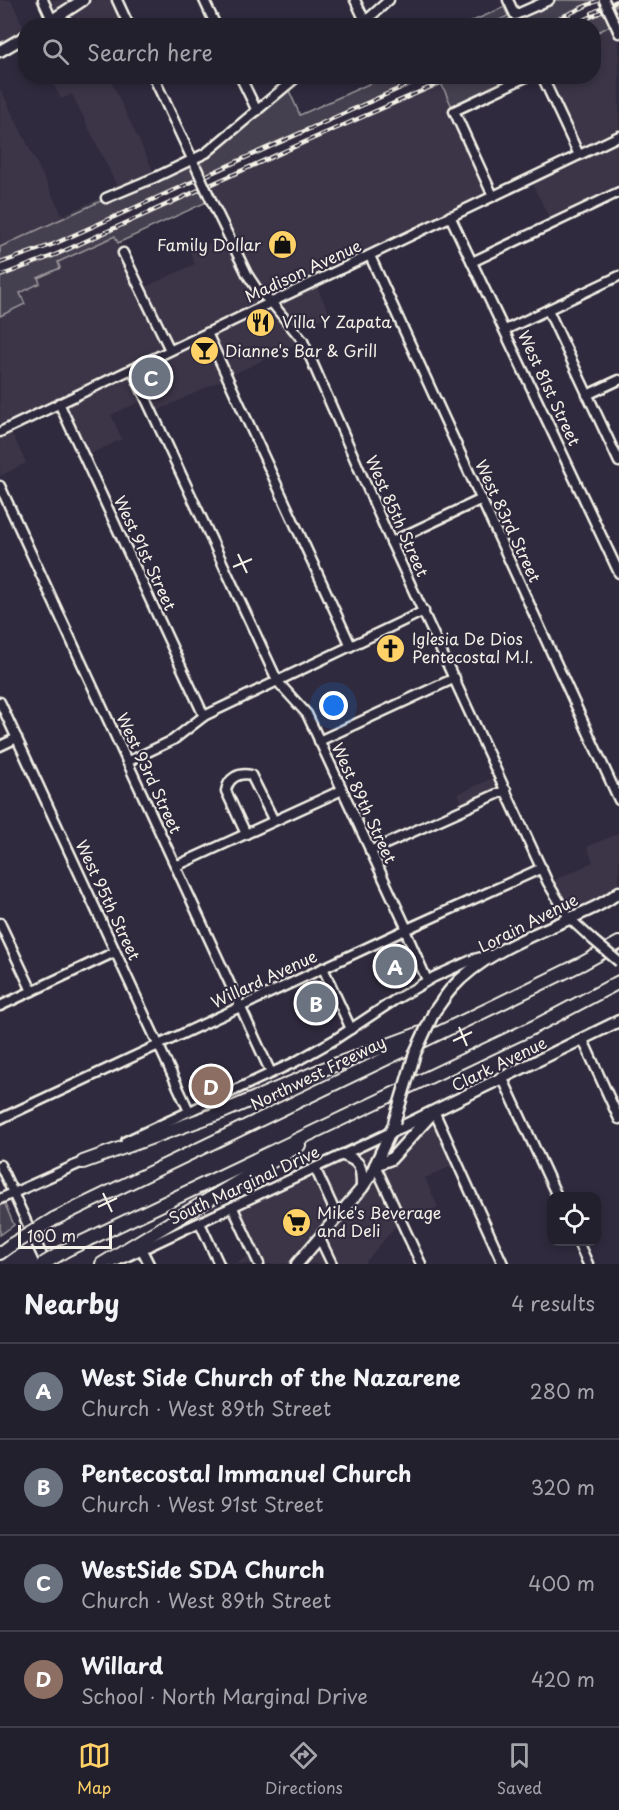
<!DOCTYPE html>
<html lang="en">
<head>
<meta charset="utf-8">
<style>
  body { margin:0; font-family:"Playpen Sans",sans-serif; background:#2b2836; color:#f1f3f6 }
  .controls { position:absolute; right:18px; bottom:18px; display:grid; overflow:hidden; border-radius:12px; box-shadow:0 3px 9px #0003 }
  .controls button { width:54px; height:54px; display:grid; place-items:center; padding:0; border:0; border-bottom:2px solid #403e4a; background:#23202e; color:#f1f3f6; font:30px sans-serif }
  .scale { position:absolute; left:18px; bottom:15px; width:94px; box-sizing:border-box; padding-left:6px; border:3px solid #f4f1e8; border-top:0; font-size:16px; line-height:21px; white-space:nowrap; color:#f4f1e8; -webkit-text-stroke:4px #2f2a3d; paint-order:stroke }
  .you { position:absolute; left:334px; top:706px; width:21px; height:21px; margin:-15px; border:4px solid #fff; border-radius:50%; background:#1a73e8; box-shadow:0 0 0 9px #1a73e833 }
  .badge { display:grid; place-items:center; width:39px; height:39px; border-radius:50%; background:#ffd166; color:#fff; font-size:20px; font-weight:700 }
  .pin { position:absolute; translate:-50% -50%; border:3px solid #fff; box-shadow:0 2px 6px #0006 }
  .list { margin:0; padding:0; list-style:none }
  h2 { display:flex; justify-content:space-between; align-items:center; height:78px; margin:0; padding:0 24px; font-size:26px }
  h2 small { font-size:20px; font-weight:400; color:#a3a3aa }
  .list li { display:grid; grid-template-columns:39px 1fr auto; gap:18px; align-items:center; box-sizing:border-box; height:96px; padding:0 24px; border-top:2px solid #403e4a }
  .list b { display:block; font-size:22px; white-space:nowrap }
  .list p { margin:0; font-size:20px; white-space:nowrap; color:#a3a3aa }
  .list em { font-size:20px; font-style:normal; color:#a3a3aa }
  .icon { flex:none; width:33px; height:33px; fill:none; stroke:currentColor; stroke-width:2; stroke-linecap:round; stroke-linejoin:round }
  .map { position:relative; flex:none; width:619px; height:1264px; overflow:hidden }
  .search { position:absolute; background:#23202e; box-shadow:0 3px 9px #0003; left:18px; right:18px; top:18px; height:66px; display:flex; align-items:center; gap:15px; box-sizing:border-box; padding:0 21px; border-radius:24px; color:#a3a3aa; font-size:22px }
  .sheet { height:462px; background:#23202e }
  nav { display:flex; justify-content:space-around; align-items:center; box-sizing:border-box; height:84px; border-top:2px solid #403e4a; background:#23202e; font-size:16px; color:#a3a3aa }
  nav a { display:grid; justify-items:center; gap:3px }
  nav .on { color:#ffd166 }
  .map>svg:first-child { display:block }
  .built { fill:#3b3647 }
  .green { fill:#454050; stroke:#9c989c; stroke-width:1.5 }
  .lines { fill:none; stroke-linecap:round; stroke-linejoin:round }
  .minor-casing { stroke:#f4f1e8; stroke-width:13 }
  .major-casing { stroke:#f4f1e8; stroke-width:15 }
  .highway-casing { stroke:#f4f1e8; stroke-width:16 }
  .minor { stroke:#2f2a3d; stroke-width:8 }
  .major { stroke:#2f2a3d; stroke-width:10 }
  .highway { stroke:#2f2a3d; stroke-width:12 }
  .rail-casing { stroke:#f4f1e8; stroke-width:4.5 }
  .rail { stroke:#2f2a3d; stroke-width:2; stroke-dasharray:7; stroke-linecap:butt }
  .minor-bridge-casing { stroke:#f4f1e8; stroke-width:13; stroke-linecap:butt }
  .major-bridge-casing { stroke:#f4f1e8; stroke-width:15; stroke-linecap:butt }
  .highway-bridge-casing { stroke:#f4f1e8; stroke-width:16; stroke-linecap:butt }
  .minor-bridge { stroke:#2f2a3d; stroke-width:8 }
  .major-bridge { stroke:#2f2a3d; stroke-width:10 }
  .highway-bridge { stroke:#2f2a3d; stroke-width:12 }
  .ticks { fill:none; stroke:#f4f1e8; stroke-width:2 }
  .labels { text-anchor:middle; stroke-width:4.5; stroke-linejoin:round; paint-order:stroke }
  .poi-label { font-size:16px; fill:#f4f1e8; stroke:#2f2a3d; text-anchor:start }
  .street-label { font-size:16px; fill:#f4f1e8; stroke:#2f2a3d }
</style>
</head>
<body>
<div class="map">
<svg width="619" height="1264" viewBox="0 0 619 1264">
  <rect width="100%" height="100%" fill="#2f2a3d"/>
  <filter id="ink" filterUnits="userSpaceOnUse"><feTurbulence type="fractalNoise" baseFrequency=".0167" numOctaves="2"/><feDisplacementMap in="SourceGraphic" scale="12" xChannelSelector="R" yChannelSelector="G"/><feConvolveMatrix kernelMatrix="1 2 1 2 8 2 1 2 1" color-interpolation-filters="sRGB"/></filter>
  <g filter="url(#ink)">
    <!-- built -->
    <g class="built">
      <path d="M0 0H11L25 30V42L0 57Z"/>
      <path d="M43 0H117L129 25H43L52 20Z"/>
      <path d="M615 24 619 33V192L552 224 530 179 579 155 542 77 594 76V34Z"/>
      <path d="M50 77H109L156 177 102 199 0 247V88L62 215 119 190 72 94 61 99Z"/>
      <path d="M441 83 493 196 315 283 330 315 295 331 303 341 153 413 146 399 111 415 122 439 84 457 60 403 9 427 26 463 0 476V316L24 304 19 293 40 283 38 278 60 268 58 262 115 236 141 289 195 264 190 252 227 235 205 188 305 142Z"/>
      <path d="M499 775 506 790 465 809 458 794Z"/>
      <path d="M619 833V892L569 918 548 883 593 862 587 847Z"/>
      <path d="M433 1115 456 1164 425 1178 438 1207 395 1227 364 1264H233L256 1253 236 1210Z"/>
    </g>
    <!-- green -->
    <g class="green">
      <path d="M549 0H599L542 25 493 26Z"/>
      <path d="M619 4V28L614 24 594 34V26H571Z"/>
      <path d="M504 7 508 16 489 25H464Z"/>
      <path d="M384 77H427L54 244 0 263V247L206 153 287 86 300 115Z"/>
      <path d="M456 77H528L454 111 441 83Z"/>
      <path d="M205 188 211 200 118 243 115 236 58 262 60 268 38 278 40 283 20 293 25 304 0 316V276L55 255Z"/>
      <path d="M4 1202 14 1225 0 1235V1204Z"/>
    </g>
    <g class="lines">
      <defs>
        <g id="minor">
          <path d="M43 0 52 20"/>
          <path d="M117 0 129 26"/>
          <path d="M204 0 216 26"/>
          <path d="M355 0 365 21"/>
          <path d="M508 0 515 15 549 0"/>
          <path d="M615 24 619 33"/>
          <path d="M360 26 389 0"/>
          <path d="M153 76 194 163"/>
          <path d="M240 76 257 111"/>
          <path d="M542 76 579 155"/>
          <path d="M493 196 454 111 528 76"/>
          <path d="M106 198 156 177 206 153 298 76"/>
          <path d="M211 200 247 274 259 292 271 302 303 341 391 542 548 883 569 918 593 940"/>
          <path d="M450 216 619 573"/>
          <path d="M123 253 170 350"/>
          <path d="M370 256 619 800"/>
          <path d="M472 262 619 192"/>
          <path d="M548 310 619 462"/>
          <path d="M505 330 619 276"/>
          <path d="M207 333 351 646"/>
          <path d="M132 369 278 682 307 714 407 929"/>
          <path d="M587 395 619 380"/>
          <path d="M59 403 204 716"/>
          <path d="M0 432 619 136"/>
          <path d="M0 486 271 1073"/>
          <path d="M391 542 482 499"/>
          <path d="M0 702 189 1111"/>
          <path d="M319 741 455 678"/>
          <path d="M0 746 17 738"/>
          <path d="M127 762 173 740 204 716 424 611"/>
          <path d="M246 834 226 791C228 778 239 772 251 775L274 821"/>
          <path d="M370 851 506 790"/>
          <path d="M176 866 342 790"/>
          <path d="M0 923 32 991"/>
          <path d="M405 930 427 980"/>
          <path d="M323 968 351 1029"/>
          <path d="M0 1006 115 952"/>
          <path d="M583 1040 619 1119"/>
          <path d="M503 1079 557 1196"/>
          <path d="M434 1111 503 1264"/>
          <path d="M0 1119 407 929 542 868"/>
          <path d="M126 1141 295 1062 334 1040 393 1001 434 977 474 959 490 955"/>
          <path d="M0 1165 46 1264"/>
          <path d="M375 1165 421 1264"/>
          <path d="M315 1168 338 1218"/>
          <path d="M0 1199 87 1160"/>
          <path d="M233 1208 259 1264"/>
          <path d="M200 1223 219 1264"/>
          <path d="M320 1239 332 1264"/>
          <path d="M578 1242 588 1264"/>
          <path d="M142 1250 149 1264"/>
          <path d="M113 1263 391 1132"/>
        </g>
        <g id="major">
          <path d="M43 26 83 0"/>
          <path d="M0 51 26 36"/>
          <path d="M434 1012C440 1004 445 996 451 989 479 957 523 939 562 922 581 913 602 906 619 892"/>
          <path d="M391 1132 619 1021"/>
          <path d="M343 1155C361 1161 362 1168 362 1186"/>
          <path d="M375 1165 391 1159 430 1116"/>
          <path d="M297 1264 362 1188 370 1176 393 1126"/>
        </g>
        <g id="highway">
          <path d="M83 1162 225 1111 321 1070 429 1030"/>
          <path d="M54 1219 495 1006 583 963 619 943"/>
          <path d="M66 1250 534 1027 619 982"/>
          <path d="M0 1253 11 1245"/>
          <path d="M102 1264 299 1145"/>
        </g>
      </defs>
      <!-- minor casing -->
      <use href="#minor" class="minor-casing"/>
      <!-- major casing -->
      <use href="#major" class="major-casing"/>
      <!-- highway casing -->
      <use href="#highway" class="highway-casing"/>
      <!-- minor -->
      <use href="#minor" class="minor"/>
      <!-- major -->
      <use href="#major" class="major"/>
      <!-- highway -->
      <use href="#highway" class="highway"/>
      <defs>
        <g id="rail">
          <path d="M592 13 619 0"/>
          <path d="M542 26 599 0"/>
          <path d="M571 26 601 12"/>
          <path d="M0 263 54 244 427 76"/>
          <path d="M0 276 55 255 305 142 456 76"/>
        </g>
      </defs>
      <!-- rail casing -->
      <use href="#rail" class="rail-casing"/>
      <!-- rail -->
      <use href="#rail" class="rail"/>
      <defs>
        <g id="minor-bridge">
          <path d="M604 0 615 24"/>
          <path d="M196 167 211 200"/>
          <path d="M593 940 619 962"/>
        </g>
        <path id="major-bridge" d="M394 1123 415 1053 434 1012"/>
        <g id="highway-bridge">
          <path d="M11 1245 54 1219"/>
          <path d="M43 1264 66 1250"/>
        </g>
      </defs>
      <!-- minor-bridge casing -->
      <use href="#minor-bridge" class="minor-bridge-casing"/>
      <!-- major-bridge casing -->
      <use href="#major-bridge" class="major-bridge-casing"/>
      <!-- highway-bridge casing -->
      <use href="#highway-bridge" class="highway-bridge-casing"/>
      <!-- minor-bridge -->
      <use href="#minor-bridge" class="minor-bridge"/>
      <!-- major-bridge -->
      <use href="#major-bridge" class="major-bridge"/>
      <!-- highway-bridge -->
      <use href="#highway-bridge" class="highway-bridge"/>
    </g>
  </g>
  <!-- ticks -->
  <path class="ticks" d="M238 554 247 573M233 567 252 559M459 1027 467 1046M453 1041 472 1032M103 1193 112 1212M98 1207 117 1198"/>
  <!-- icons -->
  <defs>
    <symbol id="shop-disc" viewBox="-11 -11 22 22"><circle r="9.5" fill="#ffd166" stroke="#2f2a3d"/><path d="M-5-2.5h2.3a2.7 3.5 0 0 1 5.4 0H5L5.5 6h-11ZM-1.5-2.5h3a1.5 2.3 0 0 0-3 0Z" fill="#111"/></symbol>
    <symbol id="restaurant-disc" viewBox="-11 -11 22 22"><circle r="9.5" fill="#ffd166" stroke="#2f2a3d"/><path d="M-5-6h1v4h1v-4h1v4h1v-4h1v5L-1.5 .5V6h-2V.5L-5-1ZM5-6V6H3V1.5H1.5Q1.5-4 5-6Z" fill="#111"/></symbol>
    <symbol id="bar-disc" viewBox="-11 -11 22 22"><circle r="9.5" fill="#ffd166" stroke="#2f2a3d"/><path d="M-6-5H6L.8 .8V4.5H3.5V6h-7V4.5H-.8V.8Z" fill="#111"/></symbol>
    <symbol id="church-disc" viewBox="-11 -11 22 22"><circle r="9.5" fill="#ffd166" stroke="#2f2a3d"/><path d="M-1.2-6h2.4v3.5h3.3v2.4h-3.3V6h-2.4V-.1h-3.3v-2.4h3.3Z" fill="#111"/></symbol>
    <symbol id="supermarket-disc" viewBox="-11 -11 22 22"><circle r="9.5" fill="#ffd166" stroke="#2f2a3d"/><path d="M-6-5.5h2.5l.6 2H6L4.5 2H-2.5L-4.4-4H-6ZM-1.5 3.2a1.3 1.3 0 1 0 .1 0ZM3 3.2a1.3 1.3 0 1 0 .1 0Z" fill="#111"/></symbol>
  </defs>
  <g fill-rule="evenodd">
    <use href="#shop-disc" x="266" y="228" width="33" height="33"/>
    <use href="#restaurant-disc" x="244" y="306" width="33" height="33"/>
    <use href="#bar-disc" x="188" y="334" width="33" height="33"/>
    <use href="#church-disc" x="374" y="632" width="33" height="33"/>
    <use href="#supermarket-disc" x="280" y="1206" width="33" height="33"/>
  </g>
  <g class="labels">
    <!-- poi labels -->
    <g class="poi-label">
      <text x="261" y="251" text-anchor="end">Family Dollar</text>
      <text x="282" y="328">Villa Y Zapata</text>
      <text x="225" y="357">Dianne's Bar &amp; Grill</text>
      <text x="412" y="645">Iglesia De Dios<tspan x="412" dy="18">Pentecostal M.I.</tspan></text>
      <text x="317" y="1219">Mike's Beverage<tspan x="317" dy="18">and Deli</tspan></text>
    </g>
    <!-- street labels -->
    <g class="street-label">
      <text transform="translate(303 271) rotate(-25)" y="6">Madison Avenue</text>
      <text transform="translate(549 388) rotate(65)" y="6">West 81st Street</text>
      <text transform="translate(397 516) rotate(66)" y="6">West 85th Street</text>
      <text transform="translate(508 521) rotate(65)" y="6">West 83rd Street</text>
      <text transform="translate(145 553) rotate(65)" y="6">West 91st Street</text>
      <text transform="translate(149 773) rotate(65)" y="6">West 93rd Street</text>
      <text transform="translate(364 803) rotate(65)" y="6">West 89th Street</text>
      <text transform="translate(108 900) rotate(65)" y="6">West 95th Street</text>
      <text transform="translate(528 923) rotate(-27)" y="6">Lorain Avenue</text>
      <text transform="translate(264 979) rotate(-25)" y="6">Willard Avenue</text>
      <text transform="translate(499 1064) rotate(-26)" y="6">Clark Avenue</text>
      <text transform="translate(318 1073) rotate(-26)" y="6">Northwest Freeway</text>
      <text transform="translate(244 1185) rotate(-25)" y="6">South Marginal Drive</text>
    </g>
  </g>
</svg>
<div class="controls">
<button><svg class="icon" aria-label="locate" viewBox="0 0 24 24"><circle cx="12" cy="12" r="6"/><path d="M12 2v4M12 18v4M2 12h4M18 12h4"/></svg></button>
</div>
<div class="scale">100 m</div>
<div class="you"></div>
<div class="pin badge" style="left:395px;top:966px;background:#6b7280">A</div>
<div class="pin badge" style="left:316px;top:1003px;background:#6b7280">B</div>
<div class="pin badge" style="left:151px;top:377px;background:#6b7280">C</div>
<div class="pin badge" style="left:211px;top:1086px;background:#8d6e63">D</div>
<div class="search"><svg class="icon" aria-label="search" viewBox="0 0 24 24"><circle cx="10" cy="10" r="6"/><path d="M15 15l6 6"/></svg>Search here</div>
</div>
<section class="sheet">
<h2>Nearby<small>4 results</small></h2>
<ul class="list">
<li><span class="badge" style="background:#6b7280">A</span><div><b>West Side Church of the Nazarene</b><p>Church · West 89th Street</p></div><em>280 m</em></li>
<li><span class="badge" style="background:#6b7280">B</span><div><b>Pentecostal Immanuel Church</b><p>Church · West 91st Street</p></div><em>320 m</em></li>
<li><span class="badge" style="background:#6b7280">C</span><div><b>WestSide SDA Church</b><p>Church · West 89th Street</p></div><em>400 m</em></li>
<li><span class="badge" style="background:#8d6e63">D</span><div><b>Willard</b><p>School · North Marginal Drive</p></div><em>420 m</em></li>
</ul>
</section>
<nav>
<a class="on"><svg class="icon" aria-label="map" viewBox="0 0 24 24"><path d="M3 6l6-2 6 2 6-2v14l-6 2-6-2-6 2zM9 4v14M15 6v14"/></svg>Map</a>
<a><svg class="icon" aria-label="directions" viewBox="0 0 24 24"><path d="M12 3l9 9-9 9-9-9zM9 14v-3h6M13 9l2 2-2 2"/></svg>Directions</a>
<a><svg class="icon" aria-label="saved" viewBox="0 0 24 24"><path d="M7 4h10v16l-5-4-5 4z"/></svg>Saved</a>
</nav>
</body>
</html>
